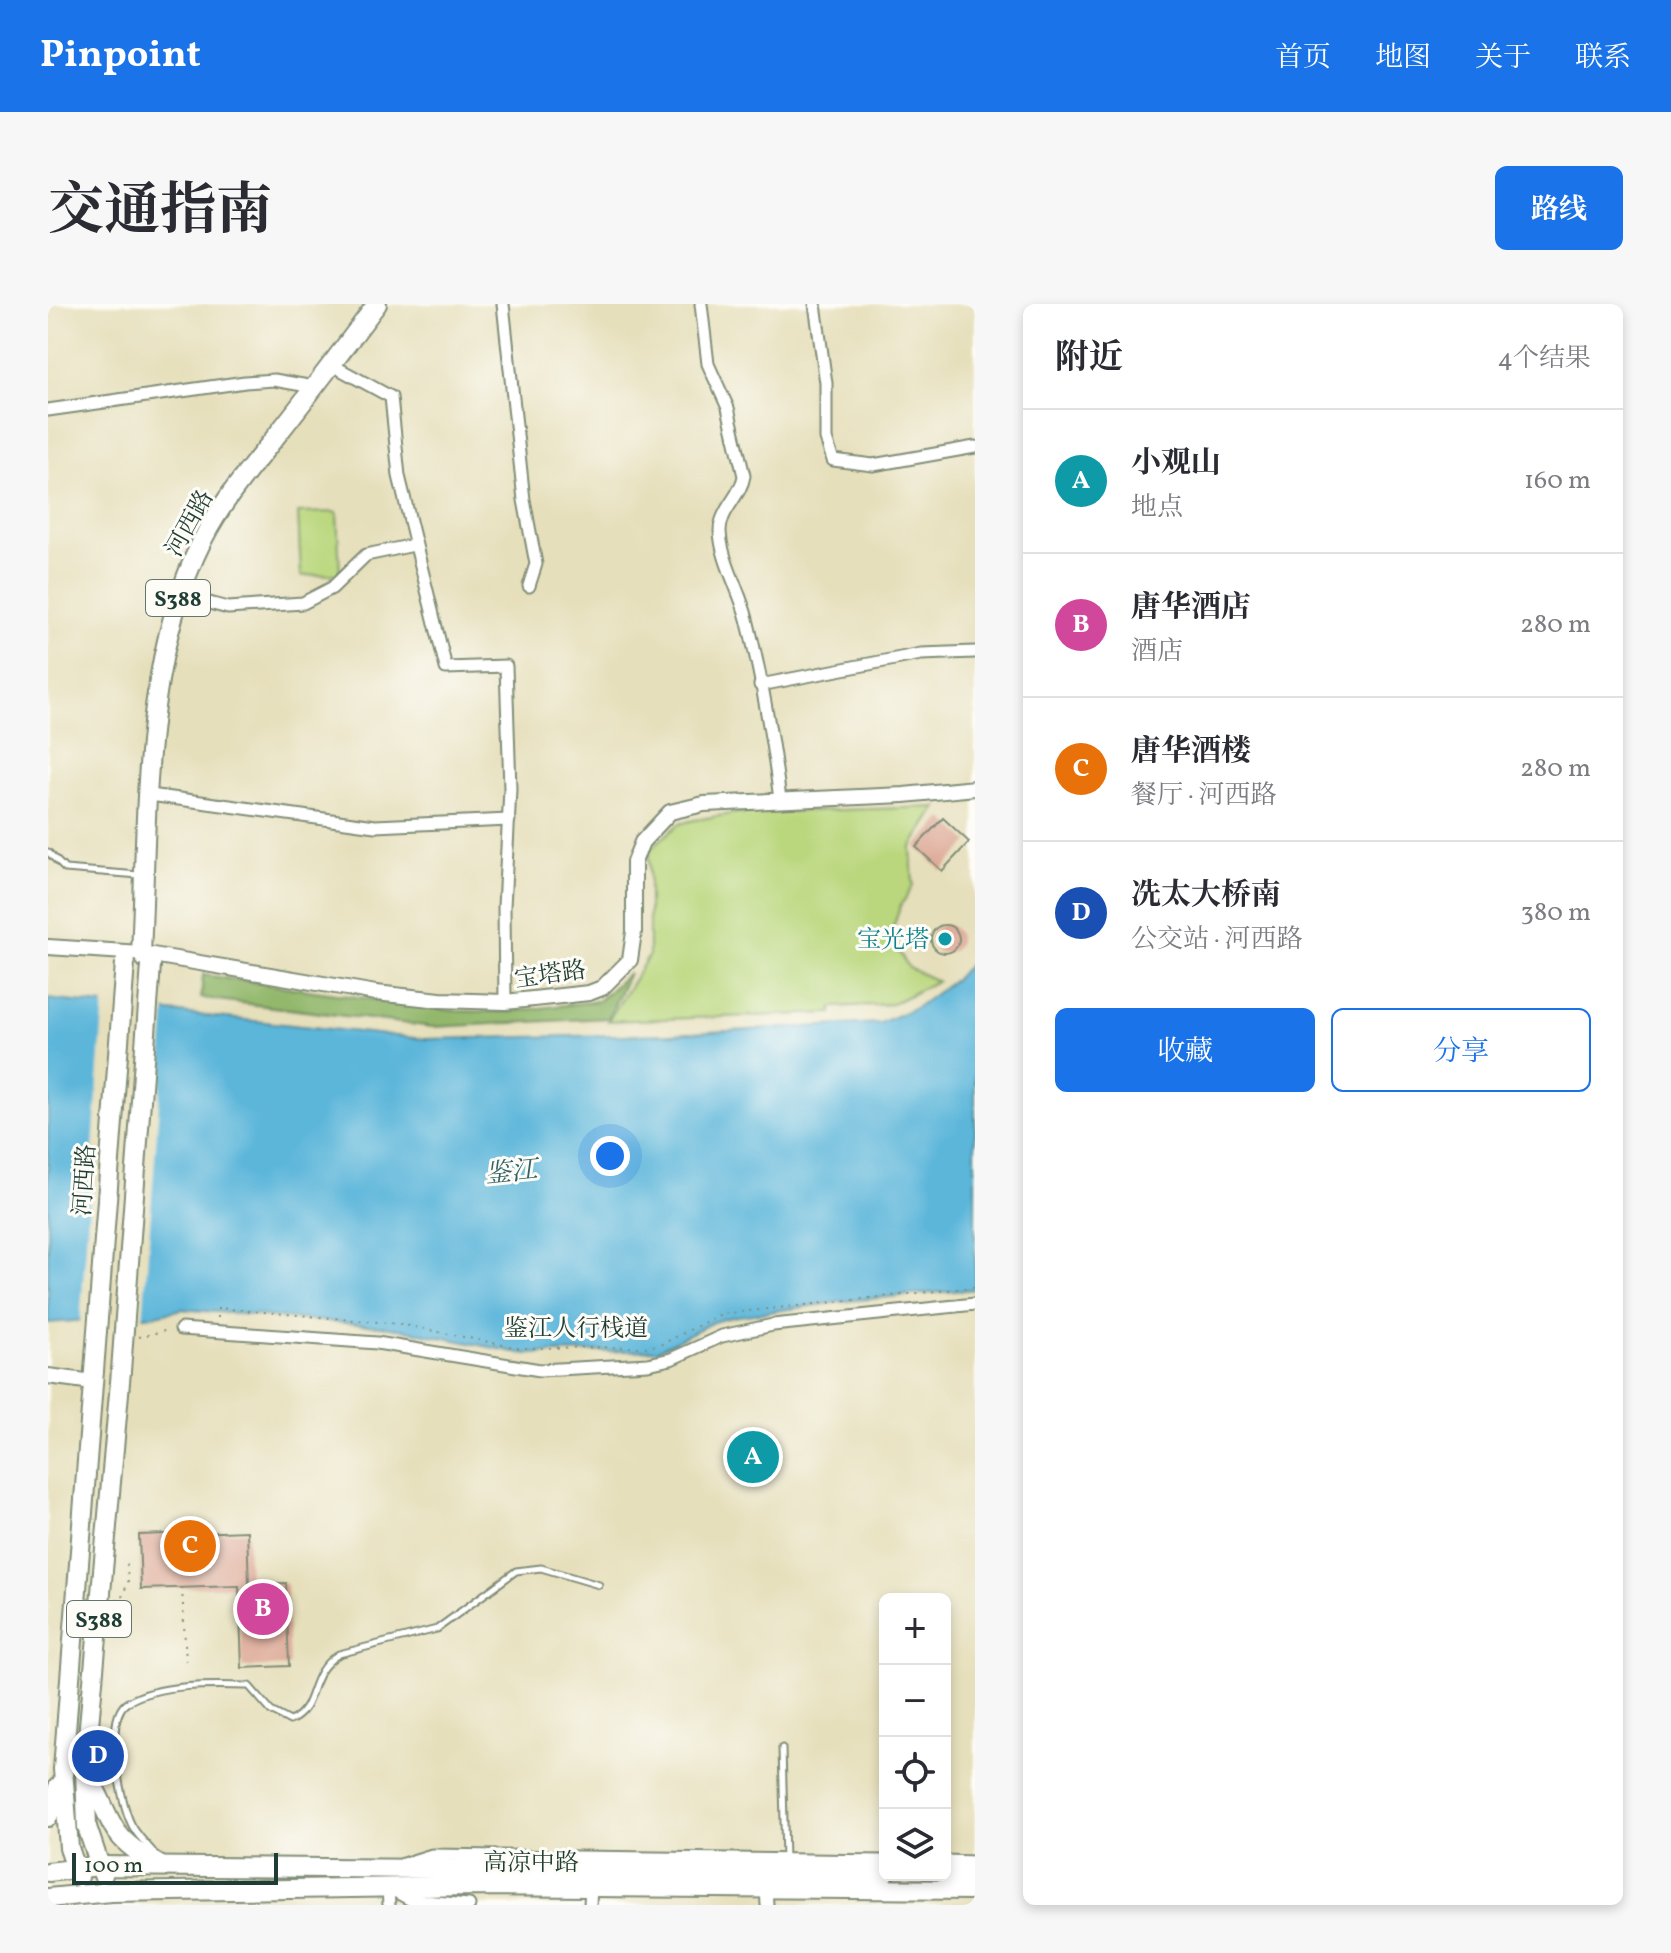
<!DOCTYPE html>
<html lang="zh">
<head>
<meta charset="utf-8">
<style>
  body { margin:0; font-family:Vollkorn,"Noto Serif SC",serif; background:#f7f7f7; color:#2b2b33 }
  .controls { position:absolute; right:24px; bottom:24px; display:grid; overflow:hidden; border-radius:12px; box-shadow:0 4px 12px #0003 }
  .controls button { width:72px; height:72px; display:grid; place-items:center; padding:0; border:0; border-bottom:2px solid #e1e1e2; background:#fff; color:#2b2b33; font:40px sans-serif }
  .scale { position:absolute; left:24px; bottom:20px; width:206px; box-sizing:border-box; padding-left:8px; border:4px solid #1f3d34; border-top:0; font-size:22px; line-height:28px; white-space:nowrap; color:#1f3d34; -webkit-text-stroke:6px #fdfcf7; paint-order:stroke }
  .you { position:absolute; left:562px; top:852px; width:28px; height:28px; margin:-20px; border:6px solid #fff; border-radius:50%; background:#1a73e8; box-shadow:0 0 0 12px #1a73e833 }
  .badge { display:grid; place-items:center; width:52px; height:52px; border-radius:50%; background:#1a73e8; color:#fff; font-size:26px; font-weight:700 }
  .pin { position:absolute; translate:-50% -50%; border:4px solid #fff; box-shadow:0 2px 8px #0006 }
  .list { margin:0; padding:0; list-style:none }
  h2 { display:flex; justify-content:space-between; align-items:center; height:104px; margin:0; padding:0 32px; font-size:34px }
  h2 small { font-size:26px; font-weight:400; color:#7c7c81 }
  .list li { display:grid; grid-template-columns:52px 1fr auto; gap:24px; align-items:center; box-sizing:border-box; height:144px; padding:0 32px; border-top:2px solid #e1e1e2 }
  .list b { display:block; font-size:30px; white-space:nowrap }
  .list p { margin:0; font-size:26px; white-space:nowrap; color:#7c7c81 }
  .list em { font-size:26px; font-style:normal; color:#7c7c81 }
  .actions { display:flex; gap:16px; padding:24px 32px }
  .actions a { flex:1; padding:18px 0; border:2px solid #1a73e8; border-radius:12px; text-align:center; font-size:28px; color:#1a73e8 }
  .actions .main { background:#1a73e8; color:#fff }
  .icon { flex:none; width:44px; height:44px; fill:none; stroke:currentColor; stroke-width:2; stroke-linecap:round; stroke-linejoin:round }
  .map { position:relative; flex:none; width:927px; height:1601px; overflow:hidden; border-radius:12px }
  header { display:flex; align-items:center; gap:48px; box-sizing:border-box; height:112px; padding:0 40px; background:#1a73e8; color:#fff }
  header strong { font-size:38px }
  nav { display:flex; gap:44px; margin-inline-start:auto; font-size:28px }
  .intro { display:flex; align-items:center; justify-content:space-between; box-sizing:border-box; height:192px; padding:0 48px }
  h1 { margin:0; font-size:56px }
  .button { padding:20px 36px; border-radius:12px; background:#1a73e8; color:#fff; font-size:28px; font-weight:700 }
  main { display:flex; gap:48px; padding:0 48px }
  aside { flex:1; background:#fff; border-radius:12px; box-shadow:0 4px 12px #0003 }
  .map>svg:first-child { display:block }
  .green { fill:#bad77d; stroke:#6c8a58; stroke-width:2 }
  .forest { fill:#93b86c; stroke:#597a50; stroke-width:2 }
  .water { fill:#5cb6da; stroke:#3e7a87; stroke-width:2 }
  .pier { fill:#e6dfbb }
  .building { fill:#dda996 }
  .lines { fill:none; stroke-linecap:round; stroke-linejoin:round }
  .service-casing { stroke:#828e78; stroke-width:9 }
  .minor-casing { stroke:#828e78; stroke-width:15 }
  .tertiary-casing { stroke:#828e78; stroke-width:18 }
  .primary-casing { stroke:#828e78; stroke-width:22 }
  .path { stroke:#828e78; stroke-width:2; stroke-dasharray:2 6; stroke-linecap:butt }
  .service { stroke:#fff; stroke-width:5 }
  .minor { stroke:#fff; stroke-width:11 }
  .tertiary { stroke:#fff; stroke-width:14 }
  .primary { stroke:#fff; stroke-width:18 }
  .primary-bridge-casing { stroke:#828e78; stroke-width:22; stroke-linecap:butt }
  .primary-bridge { stroke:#fff; stroke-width:18 }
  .culture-dot { fill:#0f9aa8; stroke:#fdfcf7; stroke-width:3 }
  .labels { text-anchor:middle; stroke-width:6; stroke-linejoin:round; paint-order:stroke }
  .shield { fill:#fdfcf7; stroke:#62766e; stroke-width:2 }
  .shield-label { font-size:22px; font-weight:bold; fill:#1f3d34 }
  .street-label { font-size:24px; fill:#1f3d34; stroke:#fdfcf7 }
  .culture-label { font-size:24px; fill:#0d838f; stroke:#fdfcf7; text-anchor:end }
  .water-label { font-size:26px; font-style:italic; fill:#316166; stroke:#fdfcf7 }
</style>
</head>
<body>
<header>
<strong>Pinpoint</strong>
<nav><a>首页</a><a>地图</a><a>关于</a><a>联系</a></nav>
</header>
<div class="intro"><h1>交通指南</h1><a class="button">路线</a></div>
<main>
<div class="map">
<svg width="927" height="1601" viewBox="0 0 927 1601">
  <rect width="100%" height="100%" fill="#fdfcf7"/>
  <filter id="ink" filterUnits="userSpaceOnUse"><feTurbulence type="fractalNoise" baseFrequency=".0125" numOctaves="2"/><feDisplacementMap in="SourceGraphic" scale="16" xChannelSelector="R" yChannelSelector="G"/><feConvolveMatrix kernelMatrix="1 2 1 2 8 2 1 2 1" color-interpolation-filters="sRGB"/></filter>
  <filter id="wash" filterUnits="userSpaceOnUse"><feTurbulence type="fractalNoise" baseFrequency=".006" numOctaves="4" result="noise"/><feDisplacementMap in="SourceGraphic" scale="32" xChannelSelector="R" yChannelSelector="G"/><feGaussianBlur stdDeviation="1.8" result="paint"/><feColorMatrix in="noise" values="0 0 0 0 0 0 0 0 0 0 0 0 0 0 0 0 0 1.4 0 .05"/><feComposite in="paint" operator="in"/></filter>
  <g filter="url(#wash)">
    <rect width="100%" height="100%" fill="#e6dfbb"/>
    <!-- green -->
    <g class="green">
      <path d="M289 208 292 270 253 272 250 209Z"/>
      <path d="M889 503 863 544 865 582 852 603 842 633 861 664 889 677 844 700 784 703V709L560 717 601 651V546L631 520 646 516 689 509Z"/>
    </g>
    <!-- forest -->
    <path class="forest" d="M581 669 560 714 385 723 153 694 155 671 407 707 460 708 550 697Z"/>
    <!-- water -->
    <path class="water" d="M927 654V985L799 997 684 1013 665 1018 610 1046 476 1050 343 1023 134 1005 108 1011 0 1019V695L376 735 621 730 832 719 869 703 907 675Z"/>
    <!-- pier -->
    <path class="pier" d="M56 697 118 703 95 1016 32 1020Z"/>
    <g id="blocks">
      <!-- building -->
      <g class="building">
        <path d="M895 514 921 538 894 567 868 543Z"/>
        <circle cx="897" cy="635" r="14"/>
        <path d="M199 1227 201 1280 238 1279 241 1362 194 1364 191 1282 93 1285 91 1231Z"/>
      </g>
    </g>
  </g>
  <g filter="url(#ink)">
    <use href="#blocks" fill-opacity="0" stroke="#828e78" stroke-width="2"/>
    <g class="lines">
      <defs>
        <g id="service">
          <path d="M0 548 17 565 91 571"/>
          <path d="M32 1297 70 1300"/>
          <path d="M734 1444 737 1555"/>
          <path d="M106 1549C97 1538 86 1529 81 1515 72 1492 55 1412 80 1398 112 1379 165 1381 201 1382L223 1407 242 1417C271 1404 257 1370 291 1350L389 1325 468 1267 493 1264 551 1281"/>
        </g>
        <g id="minor">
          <path d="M455 0 476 196 488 260 481 282"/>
          <path d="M653 0 660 60 680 104 696 172C693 192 672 206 672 227 673 256 692 287 699 315 714 374 724 434 732 495"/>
          <path d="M767 0 778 79V135L785 156 825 161 927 143"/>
          <path d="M284 61 343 93 351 172 398 364 458 362 462 485 456 603 457 698"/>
          <path d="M0 106 197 78 226 76 266 83"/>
          <path d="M131 291 180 304 255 299 284 284 318 251 366 241"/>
          <path d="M712 381 873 350 927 348"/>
          <path d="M102 491 327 522 461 516"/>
          <path d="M133 1025 329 1039 492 1066 600 1060 623 1055 674 1032 725 1021 927 1000"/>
          <path d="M897 1557 927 1558"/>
          <path d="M355 1560 384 1551 837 1557"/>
          <path d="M340 1584 341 1601"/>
          <path d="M341 1584 363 1596 421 1601"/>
          <path d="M718 1584 719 1601"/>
          <path d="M542 1601 543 1582"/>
        </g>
        <g id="tertiary">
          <path d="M0 643 93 649 328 689 392 696 457 698 541 689 554 684 582 656 586 628V558L594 538 622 508 656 500 856 491 927 484"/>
          <path d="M0 1072 45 1078"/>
        </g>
        <g id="primary">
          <path d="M103 661 93 649C100 513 92 360 155 235 174 197 203 164 229 131 263 88 296 44 329 0"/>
          <path d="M37 1467C68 1517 54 1530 113 1562"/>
          <path d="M0 1513 10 1483"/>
          <path d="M0 1568 51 1562 837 1569"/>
          <path d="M897 1569H927"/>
          <path d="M55 1571 39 1523 37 1466 73 1067"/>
          <path d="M31 1573 21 1544 15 1465 46 1067"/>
          <path d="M0 1594 63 1588 427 1582 927 1586"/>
        </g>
      </defs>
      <!-- service casing -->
      <use href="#service" class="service-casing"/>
      <!-- minor casing -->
      <use href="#minor" class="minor-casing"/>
      <!-- tertiary casing -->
      <use href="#tertiary" class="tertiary-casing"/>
      <!-- primary casing -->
      <use href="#primary" class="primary-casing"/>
      <!-- path -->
      <g class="path">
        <path d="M170 1014V1004L352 1020 470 1044 598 1043 614 1040 673 1010 927 983"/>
        <path d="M91 1033 120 1026"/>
        <path d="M134 1284 138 1357"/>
        <path d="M74 1293 80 1278 79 1260"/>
      </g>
      <!-- service -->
      <use href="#service" class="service"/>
      <!-- minor -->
      <use href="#minor" class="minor"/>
      <!-- tertiary -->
      <use href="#tertiary" class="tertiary"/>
      <!-- primary -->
      <use href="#primary" class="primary"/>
      <defs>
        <g id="primary-bridge">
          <path d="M46 1067 77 659"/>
          <path d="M73 1067 103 661"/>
        </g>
      </defs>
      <!-- primary-bridge casing -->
      <use href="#primary-bridge" class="primary-bridge-casing"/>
      <!-- primary-bridge -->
      <use href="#primary-bridge" class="primary-bridge"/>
    </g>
  </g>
  <!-- markers -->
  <circle class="culture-dot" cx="897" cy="635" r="8"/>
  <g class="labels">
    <!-- shield labels -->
    <g class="shield">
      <rect x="98" y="276" width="64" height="36" rx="6"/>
      <rect x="19" y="1297" width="64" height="36" rx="6"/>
    </g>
    <g class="shield-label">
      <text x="130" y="302">S388</text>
      <text x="51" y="1323">S388</text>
    </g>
    <!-- street labels -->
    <g class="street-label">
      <text transform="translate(141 219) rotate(-61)" y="8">河西路</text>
      <text transform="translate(502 670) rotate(-8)" y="8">宝塔路</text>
      <text transform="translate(36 876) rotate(-86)" y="8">河西路</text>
      <text x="528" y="1032">鉴江人行栈道</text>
      <text x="483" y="1566">高凉中路</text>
    </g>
    <!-- culture labels -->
    <g class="culture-label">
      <text x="881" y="643">宝光塔</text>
    </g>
    <!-- water labels -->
    <g class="water-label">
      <text transform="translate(463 867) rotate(-6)" y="9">鉴江</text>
    </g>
  </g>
</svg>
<div class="controls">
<button>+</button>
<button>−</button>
<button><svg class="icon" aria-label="locate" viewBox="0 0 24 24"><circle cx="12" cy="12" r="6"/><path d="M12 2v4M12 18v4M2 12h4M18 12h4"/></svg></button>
<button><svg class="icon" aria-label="layers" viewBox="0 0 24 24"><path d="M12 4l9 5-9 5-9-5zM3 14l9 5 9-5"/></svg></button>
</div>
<div class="scale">100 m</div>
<div class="you"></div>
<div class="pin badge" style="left:705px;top:1153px;background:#0f9aa8">A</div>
<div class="pin badge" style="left:215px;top:1305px;background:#d1479c">B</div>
<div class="pin badge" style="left:142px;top:1242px;background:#e8710a">C</div>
<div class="pin badge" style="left:50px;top:1452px;background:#1a4fb4">D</div>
</div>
<aside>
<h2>附近<small>4个结果</small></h2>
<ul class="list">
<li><span class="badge" style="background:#0f9aa8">A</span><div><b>小观山</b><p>地点</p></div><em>160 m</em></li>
<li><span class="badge" style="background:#d1479c">B</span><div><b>唐华酒店</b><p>酒店</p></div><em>280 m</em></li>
<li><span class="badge" style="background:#e8710a">C</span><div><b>唐华酒楼</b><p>餐厅 · 河西路</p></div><em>280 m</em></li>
<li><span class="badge" style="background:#1a4fb4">D</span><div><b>冼太大桥南</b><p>公交站 · 河西路</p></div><em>380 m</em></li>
</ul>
<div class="actions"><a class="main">收藏</a><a>分享</a></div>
</aside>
</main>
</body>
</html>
